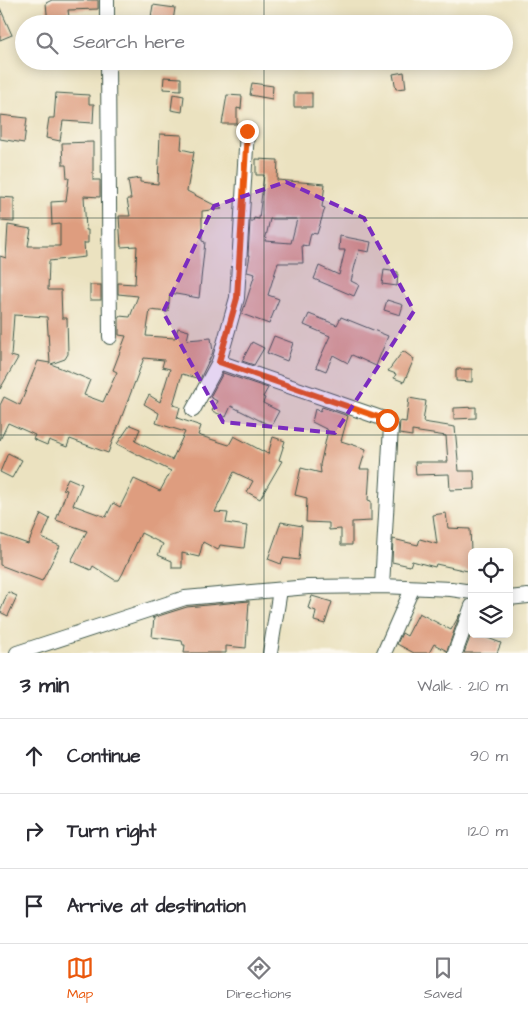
<!DOCTYPE html>
<html lang="en">
<head>
<meta charset="utf-8">
<style>
  body { margin:0; font-family:"Architects Daughter",sans-serif; background:#f7f7f7; color:#2b2b33 }
  .controls { position:absolute; right:15px; bottom:15px; display:grid; overflow:hidden; border-radius:8px; box-shadow:0 2px 12px #0003 }
  .controls button { width:45px; height:45px; display:grid; place-items:center; padding:0; border:0; border-bottom:1px solid #e1e1e2; background:#fff; color:#2b2b33; font:25px sans-serif }
  .stop { position:absolute; width:15px; height:15px; margin:-11px; border:4px solid #ea580c; border-radius:50%; background:#fff }
  .stop.end { background:#ea580c; border-color:#fff; box-shadow:0 1px 5px #0008 }
  .list { margin:0; padding:0; list-style:none }
  h2 { display:flex; justify-content:space-between; align-items:center; height:65px; margin:0; padding:0 20px; font-size:21px }
  h2 small { font-size:16px; font-weight:400; color:#7c7c81 }
  .list li { display:grid; grid-template-columns:32px 1fr auto; gap:15px; align-items:center; box-sizing:border-box; height:75px; padding:0 20px; border-top:1px solid #e1e1e2 }
  .list b { display:block; font-size:19px; white-space:nowrap }
  .list em { font-size:16px; font-style:normal; color:#7c7c81 }
  .icon { flex:none; width:28px; height:28px; fill:none; stroke:currentColor; stroke-width:2; stroke-linecap:round; stroke-linejoin:round }
  .map { position:relative; flex:none; width:528px; height:653px; overflow:hidden }
  .search { position:absolute; background:#fff; box-shadow:0 2px 12px #0003; left:15px; right:15px; top:15px; height:55px; display:flex; align-items:center; gap:12px; box-sizing:border-box; padding:0 18px; border-radius:28px; color:#7c7c81; font-size:19px }
  .sheet { height:290px; background:#fff }
  nav { display:flex; justify-content:space-around; align-items:center; box-sizing:border-box; height:70px; border-top:1px solid #e1e1e2; background:#fff; font-size:14px; color:#7c7c81 }
  nav a { display:grid; justify-items:center; gap:2px }
  nav .on { color:#ea580c }
  .map>svg:first-child { display:block }
  .building { fill:#de9d7f; fill-rule:evenodd }
  .lines { fill:none; stroke-linecap:round; stroke-linejoin:round }
  .minor-casing { stroke:#3e5649; stroke-width:16 }
  .minor { stroke:#fff; stroke-width:14 }
  .route { stroke:#ea580c; stroke-width:6 }
  .marked { fill:#7b2cbf; fill-opacity:0.2; stroke:#7b2cbf; stroke-width:4; stroke-dasharray:10 6; stroke-linejoin:round }
  .grid { fill:none; stroke:#1f3d34; stroke-width:1; stroke-opacity:0.55 }
</style>
</head>
<body>
<div class="map">
<svg width="528" height="653" viewBox="0 0 528 653">
  <rect width="100%" height="100%" fill="#fbf7ec"/>
  <filter id="ink" filterUnits="userSpaceOnUse"><feTurbulence type="fractalNoise" baseFrequency=".02" numOctaves="2"/><feDisplacementMap in="SourceGraphic" scale="10" xChannelSelector="R" yChannelSelector="G"/><feConvolveMatrix kernelMatrix="1 2 1 2 8 2 1 2 1" color-interpolation-filters="sRGB"/></filter>
  <filter id="wash" filterUnits="userSpaceOnUse"><feTurbulence type="fractalNoise" baseFrequency=".0096" numOctaves="4" result="noise"/><feDisplacementMap in="SourceGraphic" scale="20" xChannelSelector="R" yChannelSelector="G"/><feGaussianBlur stdDeviation="1.12" result="paint"/><feColorMatrix in="noise" values="0 0 0 0 0 0 0 0 0 0 0 0 0 0 0 0 0 1.4 0 .05"/><feComposite in="paint" operator="in"/></filter>
  <g filter="url(#wash)">
    <rect width="100%" height="100%" fill="#ebe2c0"/>
    <g id="blocks">
      <!-- building -->
      <g class="building">
        <path d="M52 0H98V9L68 10 70 24H48L46 3Z"/>
        <path d="M153 5 175 8 173 21 151 17Z"/>
        <path d="M0 8 12 35 0 40Z"/>
        <path d="M404 72 406 88 396 89 393 74Z"/>
        <path d="M164 77 181 78V90L163 89Z"/>
        <path d="M252 83 273 86 272 99 250 95Z"/>
        <path d="M56 93 89 95V104H94L93 123 63 121 60 141 46 138 49 118H54Z"/>
        <rect x="294" y="93" width="18" height="14"/>
        <path d="M173 94 184 96 182 112 171 110Z"/>
        <path d="M227 95 242 96 241 109 237 108V124H222Z"/>
        <path d="M0 115 27 118 24 143 0 139Z"/>
        <path d="M160 134 182 135 181 149 194 152 187 191 222 209 202 211V241L205 242 199 298 170 293 168 312 150 310 146 336 175 338 178 328 189 331 187 340 211 338 213 352 200 379 182 374 173 405 180 407 177 418 201 426 198 435 229 445 234 436 268 454 273 437 285 441 279 460 282 461 260 499 247 492 253 481 234 472 215 512 228 513 226 523 247 526 244 548 220 545 218 550 203 542 199 557 182 553V568H172V561L158 555 163 544 141 533 123 573 119 580H115L93 566 91 570 71 561 87 531 56 520 67 490 63 489 68 478 82 484 73 505 106 517 113 503 120 507 134 479 160 491 171 471 117 444 130 425 140 429 135 441 172 460 185 432 156 423 159 413 144 404 149 395 160 402 170 369 162 367 164 360 144 358 108 453 70 439 67 447 49 440 47 445 33 439 35 435 8 423 0 440V405L4 397 20 405 38 361 50 363 47 317 14 315 11 356 18 358 0 389V256L6 258 8 225 31 229 28 246H60V224L52 225 51 202 66 201 69 178H67L66 165H63L62 143 93 142V180H100V197L84 196 86 230H88V243H84L85 257 49 261 48 290H61L62 318H67L68 354 65 359 51 364 90 380 84 395 103 402 117 372 113 370 126 336 119 335V316L130 317 138 296 118 294V283L135 284 137 246 121 247 119 216H130L127 199H131L128 180 140 178V182L158 184Z"/>
        <path d="M256 159 278 160 277 180 325 184 322 207 325 208 317 234 311 233 308 246 302 245 303 263H278L268 295 279 299 269 324 242 314 255 274 247 272 250 255H248L250 221H253L254 218 259 219 264 175H256ZM270 219H297L291 243 265 241Z"/>
        <path d="M0 197 14 198V222L0 221Z"/>
        <path d="M340 236 371 242 369 252 359 250 351 281 359 285 354 296 314 279 319 266 339 275 345 250H339Z"/>
        <path d="M384 270 398 272 397 286 382 284Z"/>
        <rect x="90" y="285" width="11" height="15"/>
        <path d="M387 300 403 305 400 315 384 310Z"/>
        <path d="M309 314 337 325 341 317 388 336 376 366 352 355 348 363 333 355 326 371 316 367 330 336 304 325Z"/>
        <path d="M274 336 293 343 287 361 267 353Z"/>
        <path d="M252 342 264 348 254 365 242 361Z"/>
        <path d="M403 351 414 359 404 382 394 378 396 374 388 371Z"/>
        <path d="M456 369H472V382L456 381Z"/>
        <path d="M223 373 268 388 263 397 265 398 263 403 279 411 271 426 231 406 226 417 212 411 217 401 210 397Z"/>
        <path d="M409 398 426 401 423 422 455 427 459 471H474L475 489 450 490 449 474 416 475 415 462H448L446 436 412 431V436L399 434 400 421 406 422Z"/>
        <path d="M322 407 348 416 341 441 366 449 360 469H370L368 500 371 501V521L352 522V545H341V529L329 530V523L306 522 307 498 295 495 301 468 321 473 320 465 328 430 312 422 315 409 320 412Z"/>
        <path d="M476 407V418L454 419V408Z"/>
        <path d="M8 453 22 460 12 478 0 472Z"/>
        <path d="M446 513 448 528 470 529 472 572 436 564 435 567 412 561 410 566 392 562 393 539 418 545 420 539 437 544 433 515Z"/>
        <path d="M41 514 50 519 42 538 60 546 42 581 0 565V534L28 544Z"/>
        <path d="M281 522 302 526 299 560 283 558 281 564 268 559Z"/>
        <path d="M8 592 17 596 8 616 0 612Z"/>
        <path d="M312 596 332 602 325 624 314 621 316 611 308 608Z"/>
        <path d="M249 601 246 648 226 646V653H184L185 645H183L182 641 152 637 154 618H152L187 607Z"/>
        <path d="M419 613 451 630 460 614 447 651 434 644 429 653H414L397 644 402 633 407 636Z"/>
        <path d="M472 632 501 643 497 653H464Z"/>
      </g>
    </g>
  </g>
  <g filter="url(#ink)">
    <use href="#blocks" fill-opacity="0" stroke="#3e5649" stroke-width="1"/>
    <g class="lines">
      <defs>
        <g id="minor">
          <path d="M107 0V24"/>
          <path d="M108 61 110 337"/>
          <path d="M219 362 387 420 391 426 382 586"/>
          <path d="M193 410 219 362 237 298 247 131"/>
          <path d="M509 598 528 596"/>
          <path d="M17 653 185 598 308 587 382 586 451 589 472 592"/>
          <path d="M270 653 280 590"/>
          <path d="M384 653 412 589"/>
          <path d="M455 653 472 606"/>
        </g>
      </defs>
      <!-- minor casing -->
      <use href="#minor" class="minor-casing"/>
      <!-- minor -->
      <use href="#minor" class="minor"/>
    </g>
  </g>
  <g class="lines" filter="url(#ink)">
    <!-- route -->
    <path class="route" d="M247 131 237 298 219 362 387 420"/>
  </g>
  <!-- marked area -->
  <path class="marked" d="M286 182 364 218 414 311 335 433 223 422 163 312 214 206Z"/>
  <!-- grid -->
  <path class="grid" d="M264 0V24M264 61V653M0 218H528M0 435H528"/>
</svg>
<div class="controls">
<button><svg class="icon" aria-label="locate" viewBox="0 0 24 24"><circle cx="12" cy="12" r="6"/><path d="M12 2v4M12 18v4M2 12h4M18 12h4"/></svg></button>
<button><svg class="icon" aria-label="layers" viewBox="0 0 24 24"><path d="M12 4l9 5-9 5-9-5zM3 14l9 5 9-5"/></svg></button>
</div>
<div class="stop" style="left:387px;top:420px"></div>
<div class="stop end" style="left:247px;top:131px"></div>
<div class="search"><svg class="icon" aria-label="search" viewBox="0 0 24 24"><circle cx="10" cy="10" r="6"/><path d="M15 15l6 6"/></svg>Search here</div>
</div>
<section class="sheet">
<h2>3 min<small>Walk · 210 m</small></h2>
<ul class="list">
<li><svg class="icon" aria-label="ahead" viewBox="0 0 24 24"><path d="M12 20V5M6 11l6-6 6 6"/></svg><div><b>Continue</b></div><em>90 m</em></li>
<li><svg class="icon" aria-label="right" viewBox="0 0 24 24"><path d="M7 20v-9h11M14 6l5 5-5 5"/></svg><div><b>Turn right</b></div><em>120 m</em></li>
<li><svg class="icon" aria-label="arrive" viewBox="0 0 24 24"><path d="M6 21V4h12l-3 4 3 4H6"/></svg><div><b>Arrive at destination</b></div></li>
</ul>
</section>
<nav>
<a class="on"><svg class="icon" aria-label="map" viewBox="0 0 24 24"><path d="M3 6l6-2 6 2 6-2v14l-6 2-6-2-6 2zM9 4v14M15 6v14"/></svg>Map</a>
<a><svg class="icon" aria-label="directions" viewBox="0 0 24 24"><path d="M12 3l9 9-9 9-9-9zM9 14v-3h6M13 9l2 2-2 2"/></svg>Directions</a>
<a><svg class="icon" aria-label="saved" viewBox="0 0 24 24"><path d="M7 4h10v16l-5-4-5 4z"/></svg>Saved</a>
</nav>
</body>
</html>
